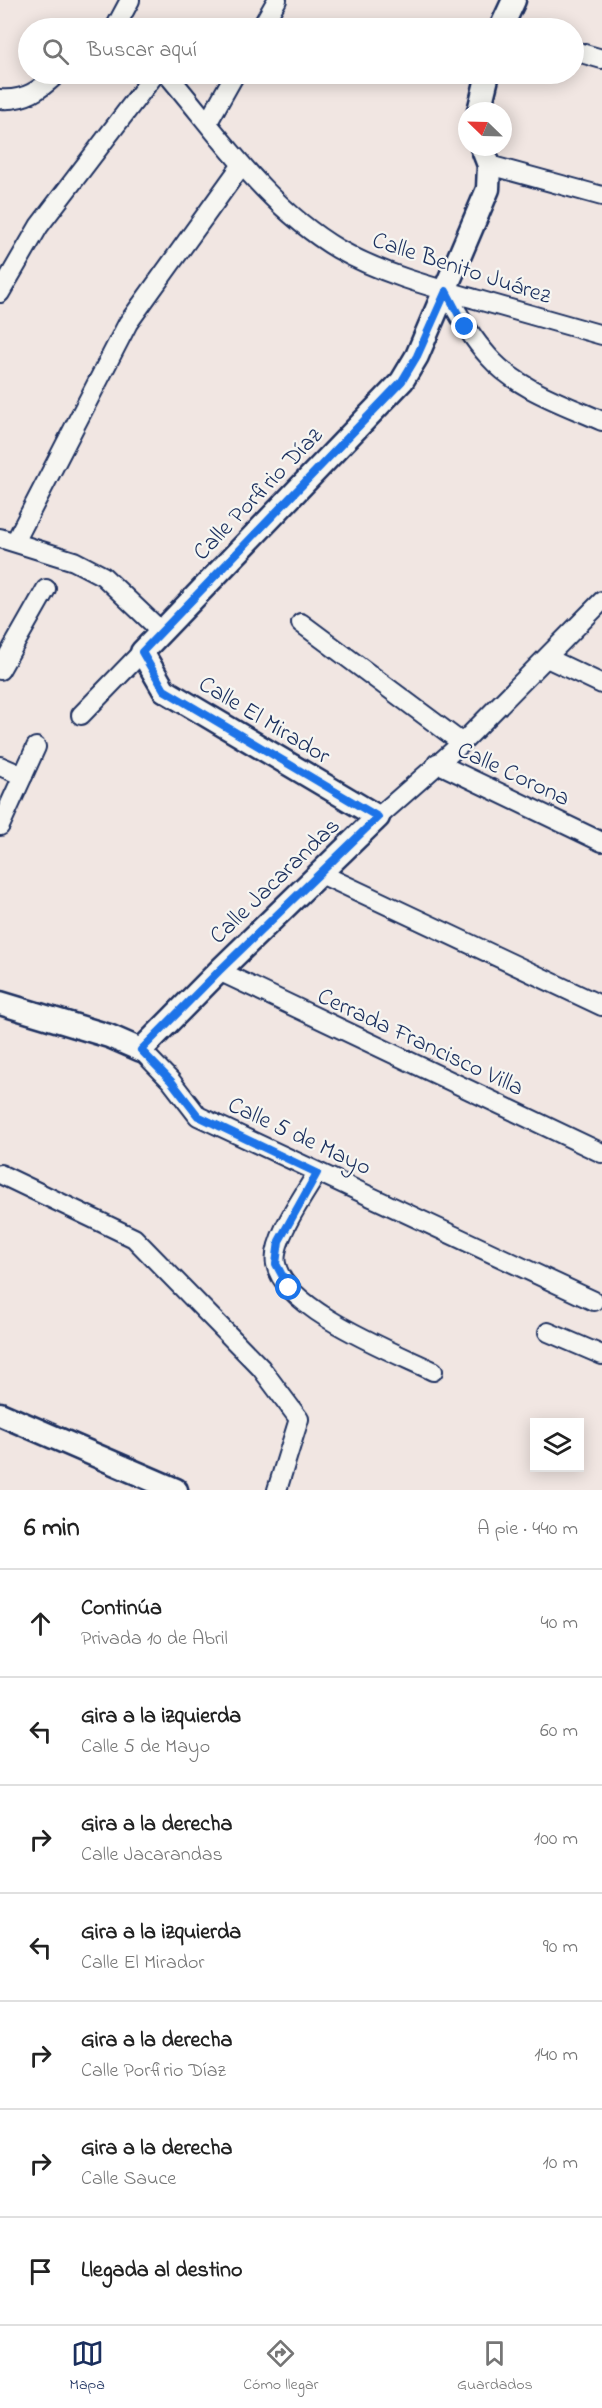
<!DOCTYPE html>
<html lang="es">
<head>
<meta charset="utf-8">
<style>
  body { margin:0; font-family:"Indie Flower",sans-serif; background:#f6f6f6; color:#222 }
  .controls { position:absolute; right:18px; bottom:18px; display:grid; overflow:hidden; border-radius:0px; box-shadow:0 3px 15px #0003 }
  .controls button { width:54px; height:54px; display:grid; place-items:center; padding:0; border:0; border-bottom:2px solid #e0e0e0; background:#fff; color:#222; font:30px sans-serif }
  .compass { position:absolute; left:458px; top:102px; width:54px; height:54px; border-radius:50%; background:#fff; box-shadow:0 3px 15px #0003; rotate:293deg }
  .stop { position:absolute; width:18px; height:18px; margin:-14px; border:4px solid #1a73e8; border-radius:50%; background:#fff }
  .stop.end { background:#1a73e8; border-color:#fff; box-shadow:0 2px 6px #0008 }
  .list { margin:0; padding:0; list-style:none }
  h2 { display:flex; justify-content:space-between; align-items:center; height:78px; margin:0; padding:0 24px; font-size:26px }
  h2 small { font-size:20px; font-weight:400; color:#767676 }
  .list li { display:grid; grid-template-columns:39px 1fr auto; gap:18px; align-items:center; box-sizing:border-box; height:108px; padding:0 24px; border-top:2px solid #e0e0e0 }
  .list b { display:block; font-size:22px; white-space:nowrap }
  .list p { margin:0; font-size:20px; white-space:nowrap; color:#767676 }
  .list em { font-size:20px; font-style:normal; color:#767676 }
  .icon { flex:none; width:33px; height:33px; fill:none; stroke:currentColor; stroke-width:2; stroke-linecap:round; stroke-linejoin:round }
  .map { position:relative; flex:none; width:602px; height:1490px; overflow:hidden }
  .search { position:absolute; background:#fff; box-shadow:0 3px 15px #0003; left:18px; right:18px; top:18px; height:66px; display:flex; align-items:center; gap:15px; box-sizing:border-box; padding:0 21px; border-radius:33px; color:#767676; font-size:22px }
  .sheet { height:834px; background:#fff }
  nav { display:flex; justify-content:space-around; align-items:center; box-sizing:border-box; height:84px; border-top:2px solid #e0e0e0; background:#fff; font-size:16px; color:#767676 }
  nav a { display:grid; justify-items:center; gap:3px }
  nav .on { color:#1b2f5e }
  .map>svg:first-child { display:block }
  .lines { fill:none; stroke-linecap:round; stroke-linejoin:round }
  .minor-casing { stroke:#1b2f5e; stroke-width:22 }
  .tertiary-casing { stroke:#1b2f5e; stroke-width:27 }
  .minor { stroke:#f6f6f2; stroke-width:18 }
  .tertiary { stroke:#f6f6f2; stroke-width:22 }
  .route { stroke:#1a73e8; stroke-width:8 }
  .labels { text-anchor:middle; stroke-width:4.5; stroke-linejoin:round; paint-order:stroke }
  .street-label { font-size:24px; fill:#1b2f5e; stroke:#f6f6f2 }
</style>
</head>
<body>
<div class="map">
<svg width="602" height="1490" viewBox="0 0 602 1490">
  <rect width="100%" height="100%" fill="#f1e6e2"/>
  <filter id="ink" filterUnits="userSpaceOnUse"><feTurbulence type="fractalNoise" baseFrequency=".0167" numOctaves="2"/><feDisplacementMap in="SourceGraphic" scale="12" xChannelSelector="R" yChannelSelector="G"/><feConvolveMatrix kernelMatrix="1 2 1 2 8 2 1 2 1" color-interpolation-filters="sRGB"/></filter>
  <g filter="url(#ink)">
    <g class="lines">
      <defs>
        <g id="minor">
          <path d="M115 28 130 0"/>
          <path d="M261 28 277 0"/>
          <path d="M574 51 602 59"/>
          <path d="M167 74C219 135 267 207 338 249 380 273 428 286 475 299 517 311 560 323 602 335"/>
          <path d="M0 99C25 101 40 90 57 74"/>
          <path d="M208 122 235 74"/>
          <path d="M489 165 602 196"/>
          <path d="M446 291C458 315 471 337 489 357 517 389 564 404 602 421"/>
          <path d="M0 293 39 226 155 74"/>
          <path d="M0 538 74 561 103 576 162 632"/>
          <path d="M15 542 128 323 241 166"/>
          <path d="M301 623 462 743"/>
          <path d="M547 658 602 684"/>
          <path d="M0 670 46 589"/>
          <path d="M81 715 142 652"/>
          <path d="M437 763 602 842"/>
          <path d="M0 766 23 776"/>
          <path d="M378 817 462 743 602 601"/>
          <path d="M0 826 36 747"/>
          <path d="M319 873 602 1006"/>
          <path d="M219 971 602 1153"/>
          <path d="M141 1050 171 1081 198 1116 594 1301"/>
          <path d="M317 1173C305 1194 271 1241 276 1264 285 1310 394 1352 433 1371"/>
          <path d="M0 1174 134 1238 261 1368 299 1419 277 1490"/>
          <path d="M548 1332 602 1355"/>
        </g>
        <g id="tertiary">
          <path d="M501 28 514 0"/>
          <path d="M479 111 488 74"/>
          <path d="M0 1003 109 1036 141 1050 219 971 378 817 164 690 142 652 402 381 417 356 488 189 489 165 482 147"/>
          <path d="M0 1414 176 1490"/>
        </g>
      </defs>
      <!-- minor casing -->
      <use href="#minor" class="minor-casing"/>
      <!-- tertiary casing -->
      <use href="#tertiary" class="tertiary-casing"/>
      <!-- minor -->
      <use href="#minor" class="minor"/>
      <!-- tertiary -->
      <use href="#tertiary" class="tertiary"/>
    </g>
  </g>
  <g class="lines" filter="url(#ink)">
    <!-- route -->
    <path class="route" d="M289 1288 276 1264 279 1241 317 1173 198 1116 171 1081 141 1050 219 971 378 817 164 690 142 652 402 381 417 356 446 291 465 327"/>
  </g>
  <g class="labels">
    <!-- street labels -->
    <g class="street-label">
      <text transform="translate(462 267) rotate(18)" y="8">Calle Benito Juárez</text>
      <text transform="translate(257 493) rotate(-46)" y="8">Calle Porfirio Díaz</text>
      <text transform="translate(265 719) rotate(31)" y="8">Calle El Mirador</text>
      <text transform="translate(514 773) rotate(25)" y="8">Calle Corona</text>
      <text transform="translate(274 880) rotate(-44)" y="8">Calle Jacarandas</text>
      <text transform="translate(421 1041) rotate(25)" y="8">Cerrada Francisco Villa</text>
      <text transform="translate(300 1135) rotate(25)" y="8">Calle 5 de Mayo</text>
    </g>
  </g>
</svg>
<div class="controls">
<button><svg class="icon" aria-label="layers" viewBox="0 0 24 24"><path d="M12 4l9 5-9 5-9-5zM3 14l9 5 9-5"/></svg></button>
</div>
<svg class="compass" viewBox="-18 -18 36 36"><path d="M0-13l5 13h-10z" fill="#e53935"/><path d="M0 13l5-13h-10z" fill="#767676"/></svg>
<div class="stop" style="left:289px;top:1288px"></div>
<div class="stop end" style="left:465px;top:327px"></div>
<div class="search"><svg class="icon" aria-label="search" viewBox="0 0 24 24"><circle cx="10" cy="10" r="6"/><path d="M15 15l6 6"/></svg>Buscar aquí</div>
</div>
<section class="sheet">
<h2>6 min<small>A pie · 440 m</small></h2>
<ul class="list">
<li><svg class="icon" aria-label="ahead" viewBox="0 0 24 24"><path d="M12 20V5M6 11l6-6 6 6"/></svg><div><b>Continúa</b><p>Privada 10 de Abril</p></div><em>40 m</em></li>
<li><svg class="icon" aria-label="left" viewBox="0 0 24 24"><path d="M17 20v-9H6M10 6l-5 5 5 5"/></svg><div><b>Gira a la izquierda</b><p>Calle 5 de Mayo</p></div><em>60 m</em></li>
<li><svg class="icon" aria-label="right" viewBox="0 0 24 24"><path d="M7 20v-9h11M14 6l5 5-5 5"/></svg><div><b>Gira a la derecha</b><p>Calle Jacarandas</p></div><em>100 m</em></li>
<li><svg class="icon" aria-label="left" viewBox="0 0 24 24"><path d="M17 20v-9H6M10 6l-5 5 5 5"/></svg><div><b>Gira a la izquierda</b><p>Calle El Mirador</p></div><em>90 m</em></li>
<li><svg class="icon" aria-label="right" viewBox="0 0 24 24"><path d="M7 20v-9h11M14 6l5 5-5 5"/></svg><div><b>Gira a la derecha</b><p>Calle Porfirio Díaz</p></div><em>140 m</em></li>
<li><svg class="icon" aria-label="right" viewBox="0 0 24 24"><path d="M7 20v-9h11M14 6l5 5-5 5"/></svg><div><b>Gira a la derecha</b><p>Calle Sauce</p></div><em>10 m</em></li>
<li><svg class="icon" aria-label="arrive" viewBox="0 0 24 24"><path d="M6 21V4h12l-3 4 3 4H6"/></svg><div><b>Llegada al destino</b></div></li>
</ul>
</section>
<nav>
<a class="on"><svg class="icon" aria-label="map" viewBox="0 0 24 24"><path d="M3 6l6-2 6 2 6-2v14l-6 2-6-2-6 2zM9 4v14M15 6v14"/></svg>Mapa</a>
<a><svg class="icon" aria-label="directions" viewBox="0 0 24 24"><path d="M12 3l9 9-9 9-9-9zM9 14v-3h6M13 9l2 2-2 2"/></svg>Cómo llegar</a>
<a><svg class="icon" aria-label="saved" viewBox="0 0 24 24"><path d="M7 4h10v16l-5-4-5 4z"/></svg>Guardados</a>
</nav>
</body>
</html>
